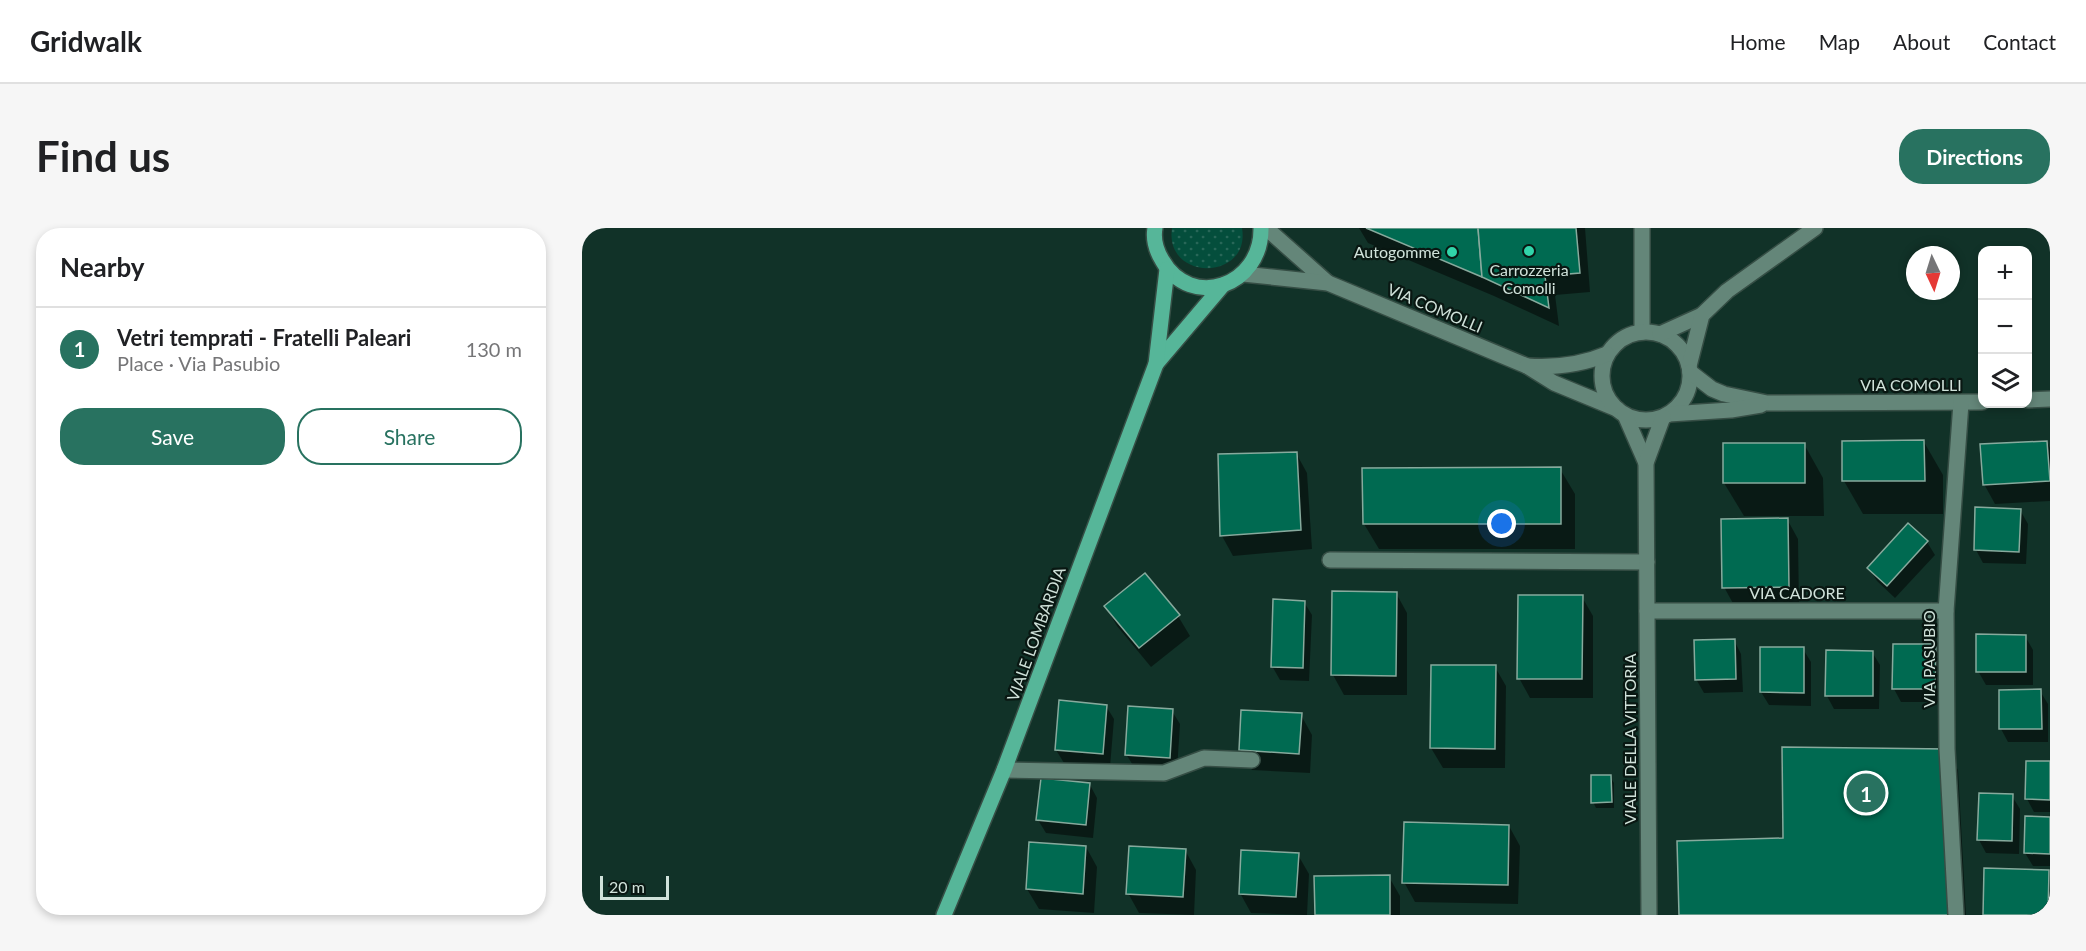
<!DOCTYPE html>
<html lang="en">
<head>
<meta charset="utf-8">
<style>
  body { margin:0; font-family:Lato,sans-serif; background:#f6f6f6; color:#202124 }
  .controls { position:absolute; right:18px; top:18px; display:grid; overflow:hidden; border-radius:12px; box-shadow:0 3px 9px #0003 }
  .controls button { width:54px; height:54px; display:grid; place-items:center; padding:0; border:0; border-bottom:2px solid #e0e0e0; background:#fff; color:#202124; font:30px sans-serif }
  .compass { position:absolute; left:1324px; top:18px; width:54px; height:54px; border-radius:50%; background:#fff; box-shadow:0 3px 9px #0003; rotate:176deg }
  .scale { position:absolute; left:18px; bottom:15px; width:69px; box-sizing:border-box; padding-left:6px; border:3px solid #d0e2da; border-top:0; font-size:16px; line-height:21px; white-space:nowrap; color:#d0e2da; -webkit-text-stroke:4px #091712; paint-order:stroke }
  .you { position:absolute; left:920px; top:296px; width:21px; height:21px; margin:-15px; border:4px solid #fff; border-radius:50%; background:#1a73e8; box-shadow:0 0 0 9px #1a73e833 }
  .badge { display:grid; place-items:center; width:39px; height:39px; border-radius:50%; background:#287260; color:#fff; font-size:20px; font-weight:700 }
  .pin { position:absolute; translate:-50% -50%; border:3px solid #fff; box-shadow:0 2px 6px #0006 }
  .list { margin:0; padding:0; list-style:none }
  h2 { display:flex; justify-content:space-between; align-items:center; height:78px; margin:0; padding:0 24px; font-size:26px }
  h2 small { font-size:20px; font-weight:400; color:#757577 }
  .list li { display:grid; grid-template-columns:39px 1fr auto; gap:18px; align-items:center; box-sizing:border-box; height:84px; padding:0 24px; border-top:2px solid #e0e0e0 }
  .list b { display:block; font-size:22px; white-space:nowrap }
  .list p { margin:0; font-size:20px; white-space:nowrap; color:#757577 }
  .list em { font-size:20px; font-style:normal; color:#757577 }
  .actions { display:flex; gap:12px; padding:18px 24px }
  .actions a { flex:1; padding:14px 0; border:2px solid #287260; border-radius:24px; text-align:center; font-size:21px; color:#287260 }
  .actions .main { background:#287260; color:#fff }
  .icon { flex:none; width:33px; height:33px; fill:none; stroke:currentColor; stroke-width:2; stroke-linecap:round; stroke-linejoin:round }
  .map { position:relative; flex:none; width:1468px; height:687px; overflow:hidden; border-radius:24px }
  header { display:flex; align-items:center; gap:36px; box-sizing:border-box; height:84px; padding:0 30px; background:#fff; border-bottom:2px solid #e0e0e0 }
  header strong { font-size:28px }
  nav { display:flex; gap:33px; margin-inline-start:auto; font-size:21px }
  .intro { display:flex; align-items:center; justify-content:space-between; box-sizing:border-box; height:144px; padding:0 36px }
  h1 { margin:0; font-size:42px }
  .button { padding:15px 27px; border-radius:24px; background:#287260; color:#fff; font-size:21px; font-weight:700 }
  main { display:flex; gap:36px; padding:0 36px }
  aside { flex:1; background:#fff; border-radius:24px; box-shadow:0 3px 9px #0003 }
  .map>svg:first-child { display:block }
  .green { fill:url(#green-dots) }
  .shadow { fill:#0007 }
  .building { fill:#006a51; stroke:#87aa9d; stroke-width:1.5 }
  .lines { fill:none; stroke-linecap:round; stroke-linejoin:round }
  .minor-casing { stroke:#364e45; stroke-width:18 }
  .major-casing { stroke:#364e45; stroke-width:18 }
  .minor { stroke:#648679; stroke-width:15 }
  .major { stroke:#56b699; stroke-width:15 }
  .poi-dot { fill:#31d4a9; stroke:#091712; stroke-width:2 }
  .labels { text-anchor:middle; stroke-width:4.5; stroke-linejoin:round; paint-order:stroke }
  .poi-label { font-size:16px; fill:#d0e2da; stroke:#091712; text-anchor:end }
  .street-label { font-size:16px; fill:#d0e2da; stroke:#091712 }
</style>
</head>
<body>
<header>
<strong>Gridwalk</strong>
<nav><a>Home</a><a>Map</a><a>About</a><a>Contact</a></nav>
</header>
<div class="intro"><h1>Find us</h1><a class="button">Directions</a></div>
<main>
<aside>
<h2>Nearby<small></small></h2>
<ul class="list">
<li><span class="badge">1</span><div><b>Vetri temprati - Fratelli Paleari</b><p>Place · Via Pasubio</p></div><em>130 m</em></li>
</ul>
<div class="actions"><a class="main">Save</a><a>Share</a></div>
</aside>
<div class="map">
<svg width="1468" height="687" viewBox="0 0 1468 687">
  <defs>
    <pattern id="green-dots" width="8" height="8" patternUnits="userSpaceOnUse" patternTransform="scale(1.5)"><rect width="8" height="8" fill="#044e3c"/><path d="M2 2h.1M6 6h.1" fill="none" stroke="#286758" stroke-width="1.8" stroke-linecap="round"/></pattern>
  </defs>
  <rect width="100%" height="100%" fill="#113228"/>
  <!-- green -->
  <path class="green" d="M590 0H660C669 53 582 54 590 0Z"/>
  <!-- shadow -->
  <g class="shadow">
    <path d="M777 0H1003L1008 64 973 67 977 98 912 68 786 15Z"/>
    <path d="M1342 214 1361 247V286H1281L1262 253Z"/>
    <path d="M1465 214 1468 220V273L1413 276 1402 256Z"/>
    <path d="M1222 216 1241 250 1242 288H1162L1142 255V217Z"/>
    <path d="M714 225 725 245 730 321 651 328 640 308 637 227Z"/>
    <path d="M978 241 993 266V321H797L782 296Z"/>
    <path d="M1438 282 1446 296 1444 336 1401 335 1394 322Z"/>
    <path d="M1205 291 1216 311 1217 378 1153 379 1142 359Z"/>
    <path d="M1345 314 1353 327 1313 370 1295 353 1287 340Z"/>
    <path d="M814 365 825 385V467H762L751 447Z"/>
    <path d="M1000 369 1011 388V470H948L937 450Z"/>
    <path d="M722 374 730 387 727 453 698 452 690 438Z"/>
    <path d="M524 379 596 388 608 408 569 439 535 398Z"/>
    <path d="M1443 408 1451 422V457H1404L1396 443Z"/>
    <path d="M1152 412 1159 426 1161 464 1122 465 1114 451Z"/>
    <path d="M1353 418 1361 431 1360 474H1319L1312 461Z"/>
    <path d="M1221 421 1229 434V478L1187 477 1179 464Z"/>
    <path d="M1290 424 1298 437 1297 481H1252L1245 468Z"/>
    <path d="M913 439 924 458 923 540H861L849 520Z"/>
    <path d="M1418 463H1458L1466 476V514H1426L1419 501Z"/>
    <path d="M524 478 532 491 528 539 482 535 474 522Z"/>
    <path d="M590 483 598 496 595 543 552 539 544 526Z"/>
    <path d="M719 487 730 507 728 545 670 542 658 522Z"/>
    <path d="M1365 522 1376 542 1384 687H1098L1202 612Z"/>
    <path d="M1445 534 1468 535V584H1452L1445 571Z"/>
    <path d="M1028 549 1032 555V580H1014L1011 574Z"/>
    <path d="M508 557 515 570 511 610 464 605 456 592Z"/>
    <path d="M1430 568 1438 581 1437 626 1404 625 1397 612Z"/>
    <path d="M1444 590H1468V638H1451L1443 625Z"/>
    <path d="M927 598 938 618 936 676 833 674 822 654Z"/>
    <path d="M504 619 515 639 512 685 457 681 445 661Z"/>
    <path d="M603 622 614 642 612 687 557 685 546 665Z"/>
    <path d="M716 627 727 646 725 687 669 685 658 665Z"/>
    <path d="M1466 643 1468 687H1402Z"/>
    <path d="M807 649 818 668V687H734Z"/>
  </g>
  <!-- building -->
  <g class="building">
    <path d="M784 0H896L900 49Z"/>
    <path d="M896 0H994L998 45 963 48 967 80 900 49Z"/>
    <path d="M1342 212 1343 253H1260V213Z"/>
    <path d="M1465 213 1468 253 1401 257 1398 216Z"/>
    <rect x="1141" y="215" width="82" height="40"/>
    <path d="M715 224 719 302 638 308 636 226Z"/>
    <path d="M979 239V296H781L780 240Z"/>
    <path d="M1393 279 1439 281 1437 324 1392 322Z"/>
    <path d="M1206 290 1207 359 1140 360 1139 291Z"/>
    <path d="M1326 295 1346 313 1305 358 1285 340Z"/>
    <path d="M563 345 598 387 557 420 522 378Z"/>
    <path d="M750 363 815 364 814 448 749 447Z"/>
    <path d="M936 367H1001L1000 451H935Z"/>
    <path d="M691 371 723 373 721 440 689 439Z"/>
    <path d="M1394 406 1444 407V444H1394Z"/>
    <path d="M1153 411 1154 451 1113 452 1112 412Z"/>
    <path d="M1311 416H1354L1353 461H1310Z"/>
    <path d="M1178 419H1222V465L1178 464Z"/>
    <path d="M1244 422 1291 423V468H1243Z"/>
    <path d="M849 437H914L913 521 848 520Z"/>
    <path d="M1459 461 1460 501H1417V462Z"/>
    <path d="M477 472 525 477 521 526 473 522Z"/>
    <path d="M546 478 591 481 588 530 543 527Z"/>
    <path d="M659 482 720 485 717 526 657 522Z"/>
    <path d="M1200 519 1365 521 1374 687H1097L1095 613 1201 610Z"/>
    <path d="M1444 533H1468V572L1443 571Z"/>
    <path d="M1009 547H1029L1030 574 1009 575Z"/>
    <path d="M459 550 508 555 504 597 454 592Z"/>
    <path d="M1397 565 1431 566 1430 613 1395 612Z"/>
    <path d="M1443 588 1468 589V626L1442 625Z"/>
    <path d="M822 594 927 597 926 657 820 655Z"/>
    <path d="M447 614 504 618 501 666 444 661Z"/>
    <path d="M547 618 604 621 601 669 544 666Z"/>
    <path d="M659 622 717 625 714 669 657 666Z"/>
    <path d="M1402 640 1467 642 1466 687H1401Z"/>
    <path d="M808 647V687H733L732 648Z"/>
  </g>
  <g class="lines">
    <defs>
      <g id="minor">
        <path d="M684 0 746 55"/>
        <path d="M1060 0V104"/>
        <path d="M661 46 746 55 945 138 972 155 1035 181"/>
        <circle cx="1064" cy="148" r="44"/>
        <path d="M1078 106 1120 87"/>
        <path d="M945 138C974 140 999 137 1025 126"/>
        <path d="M1107 138 1120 87 1145 63 1233 0"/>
        <path d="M1108 144 1130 161 1142 166 1185 175 1400 174"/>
        <path d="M1446 172 1468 171"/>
        <path d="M1087 186 1149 182 1179 177"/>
        <path d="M1043 187 1064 235"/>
        <path d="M748 332 1065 334"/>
        <path d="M1065 383H1364"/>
        <path d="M422 542 582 545 622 530 670 532"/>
        <path d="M1067 687 1064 235 1081 189"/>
        <path d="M1374 687 1365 521 1364 383 1379 175"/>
      </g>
      <g id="major">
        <path d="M573 0C571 11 574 22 580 32 609 83 680 58 679 0"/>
        <path d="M574 136 641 57"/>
        <path d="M362 687 422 542 574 136 585 41"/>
      </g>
    </defs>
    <!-- minor casing -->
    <use href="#minor" class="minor-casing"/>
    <!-- major casing -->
    <use href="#major" class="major-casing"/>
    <!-- minor -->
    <use href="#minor" class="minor"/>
    <!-- major -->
    <use href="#major" class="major"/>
  </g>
  <!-- markers -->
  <g class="poi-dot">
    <circle cx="947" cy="23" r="6"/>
    <circle cx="870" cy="24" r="6"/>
  </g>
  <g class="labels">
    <!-- poi labels -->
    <g class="poi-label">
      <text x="858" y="30">Autogomme</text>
      <text x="947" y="48" text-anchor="middle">Carrozzeria<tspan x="947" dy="18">Comolli</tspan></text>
    </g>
    <!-- street labels -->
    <g class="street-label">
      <text transform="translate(853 80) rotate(23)" y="6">VIA COMOLLI</text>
      <text x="1329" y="163">VIA COMOLLI</text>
      <text x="1215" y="371">VIA CADORE</text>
      <text transform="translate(454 406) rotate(-70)" y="6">VIALE LOMBARDIA</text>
      <text transform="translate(1347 431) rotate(-90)" y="6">VIA PASUBIO</text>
      <text transform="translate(1048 511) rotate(-90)" y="6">VIALE DELLA VITTORIA</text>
    </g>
  </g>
</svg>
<div class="controls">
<button>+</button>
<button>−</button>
<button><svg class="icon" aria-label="layers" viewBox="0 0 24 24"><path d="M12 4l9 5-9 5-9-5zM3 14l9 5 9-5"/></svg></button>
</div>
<svg class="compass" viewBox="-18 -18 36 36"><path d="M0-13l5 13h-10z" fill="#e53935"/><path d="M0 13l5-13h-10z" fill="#757577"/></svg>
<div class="scale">20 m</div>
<div class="you"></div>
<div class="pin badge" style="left:1284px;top:565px">1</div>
</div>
</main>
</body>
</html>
